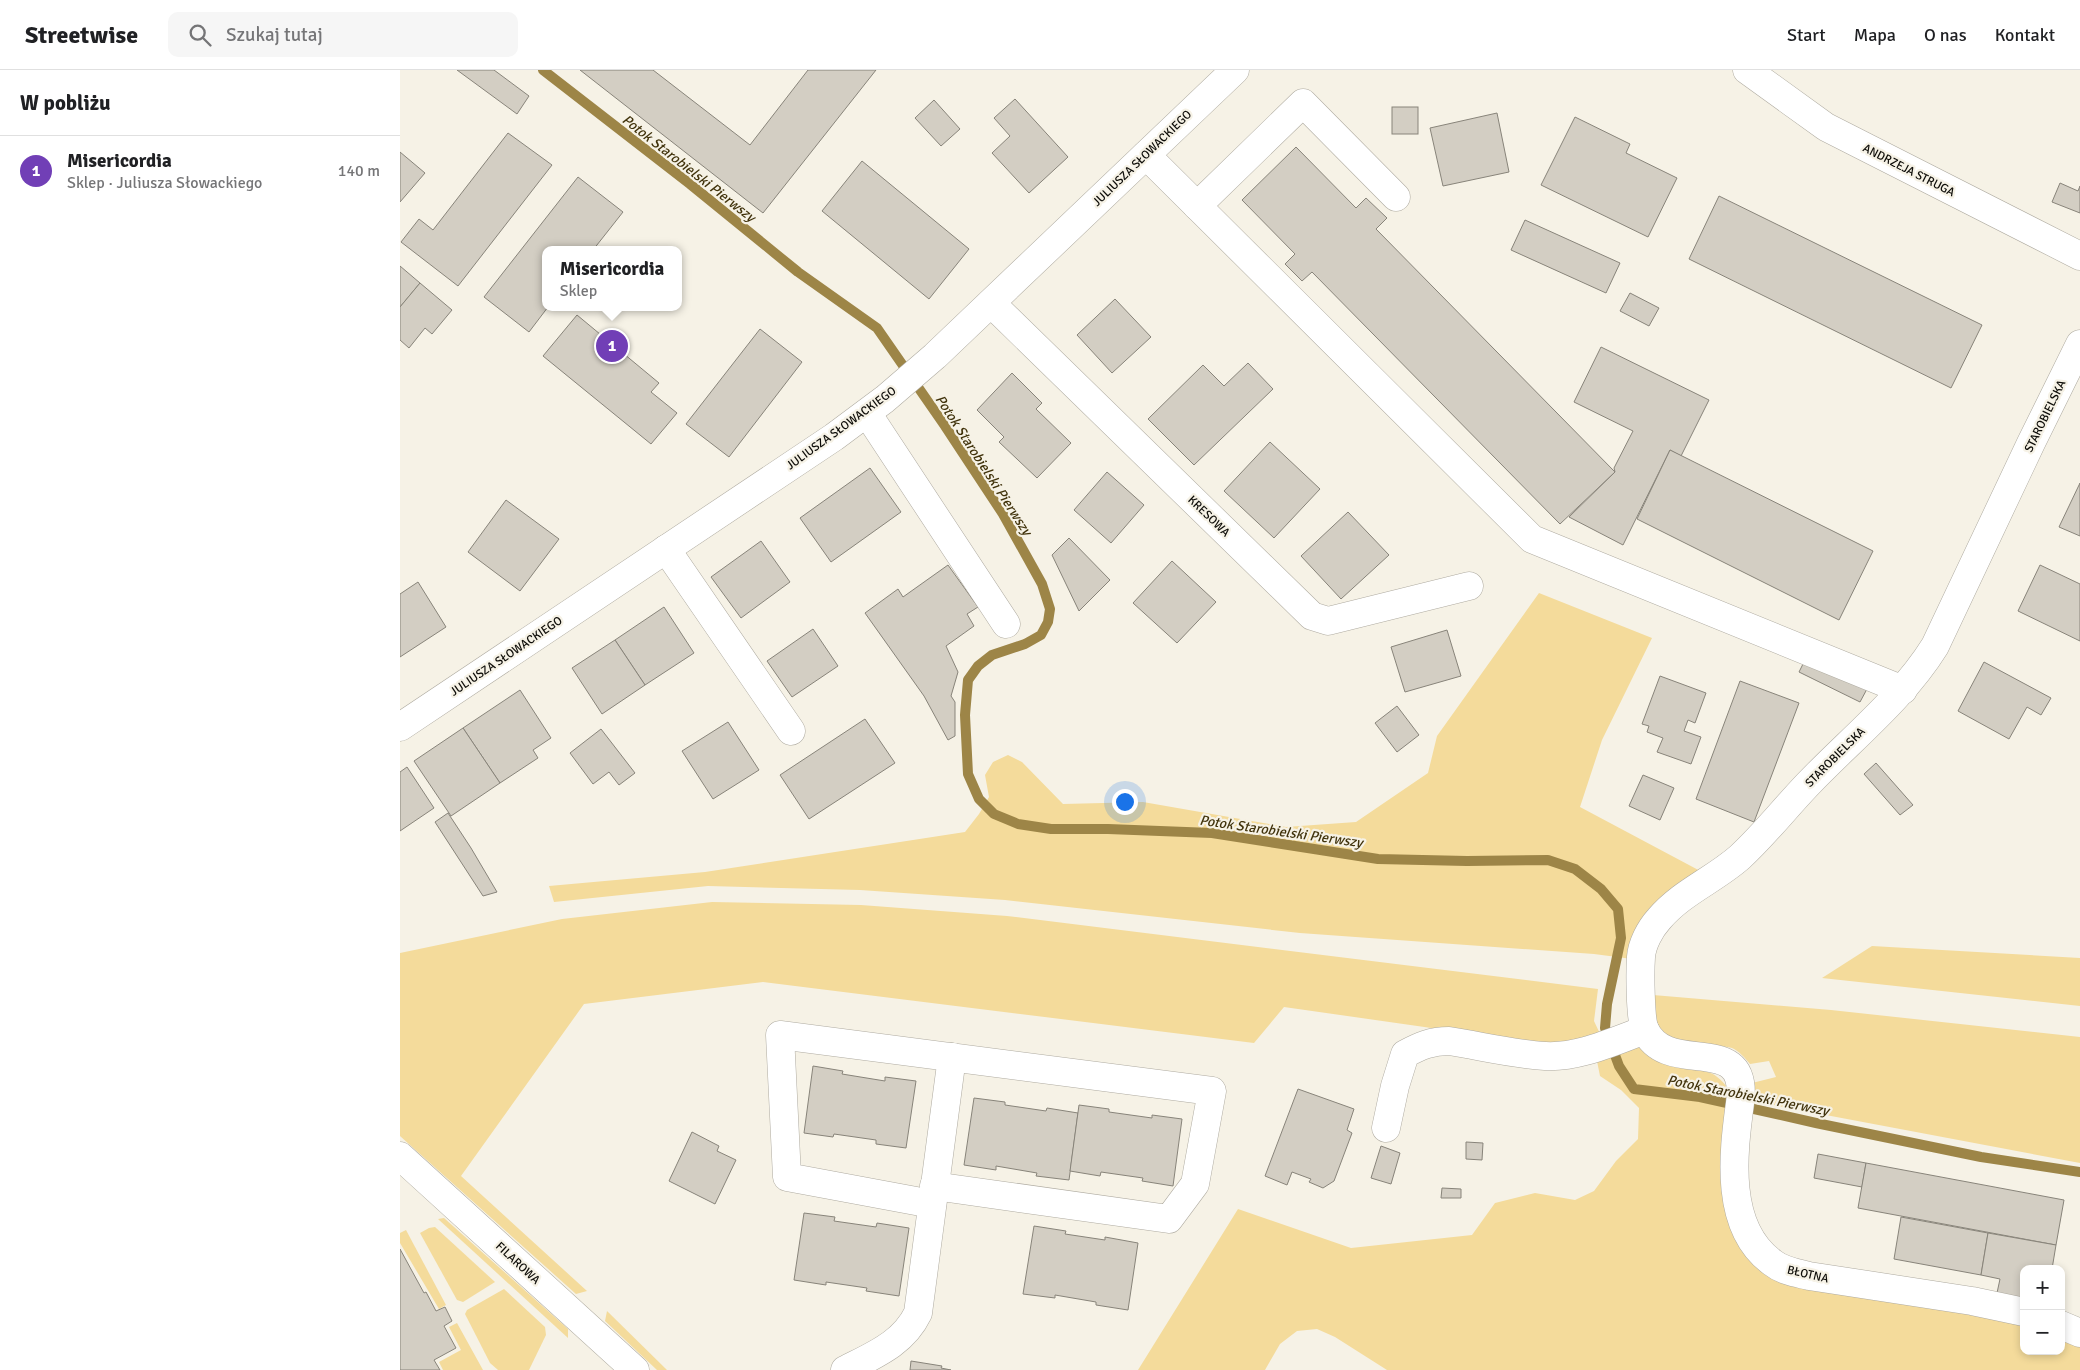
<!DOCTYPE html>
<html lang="pl">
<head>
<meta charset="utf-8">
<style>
  body { margin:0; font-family:Signika,sans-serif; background:#f6f6f6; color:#202124 }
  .controls { position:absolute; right:15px; bottom:15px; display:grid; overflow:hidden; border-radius:10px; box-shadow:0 2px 8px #0003 }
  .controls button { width:45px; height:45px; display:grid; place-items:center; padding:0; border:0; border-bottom:1px solid #e0e0e0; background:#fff; color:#202124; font:25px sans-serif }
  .you { position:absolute; left:724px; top:731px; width:18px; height:18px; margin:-12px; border:4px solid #fff; border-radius:50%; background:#1a73e8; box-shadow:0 0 0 8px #1a73e833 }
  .badge { display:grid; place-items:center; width:32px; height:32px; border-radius:50%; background:#713fb6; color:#fff; font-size:16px; font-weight:700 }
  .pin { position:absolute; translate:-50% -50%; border:2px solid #fff; box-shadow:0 1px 5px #0006 }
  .popup { position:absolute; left:142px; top:176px; width:140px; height:65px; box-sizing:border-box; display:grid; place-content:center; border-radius:10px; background:#fff; filter:drop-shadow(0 1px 4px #0005); font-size:16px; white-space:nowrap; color:#757577 }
  .popup b { font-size:19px; color:#202124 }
  .popup::after { content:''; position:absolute; left:50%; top:100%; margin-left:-10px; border:10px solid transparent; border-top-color:#fff }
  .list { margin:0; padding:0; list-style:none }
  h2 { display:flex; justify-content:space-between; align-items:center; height:65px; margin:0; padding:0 20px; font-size:21px }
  h2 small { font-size:16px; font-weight:400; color:#757577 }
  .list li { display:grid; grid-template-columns:32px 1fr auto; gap:15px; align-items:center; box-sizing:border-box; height:70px; padding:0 20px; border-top:1px solid #e0e0e0 }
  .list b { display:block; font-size:19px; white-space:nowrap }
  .list p { margin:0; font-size:16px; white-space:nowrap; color:#757577 }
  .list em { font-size:16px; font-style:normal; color:#757577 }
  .icon { flex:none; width:28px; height:28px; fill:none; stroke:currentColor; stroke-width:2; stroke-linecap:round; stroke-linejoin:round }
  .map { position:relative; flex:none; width:1680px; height:1300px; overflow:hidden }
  header { display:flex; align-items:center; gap:30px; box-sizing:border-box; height:70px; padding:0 25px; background:#fff; border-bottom:1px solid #e0e0e0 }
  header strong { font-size:24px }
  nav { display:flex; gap:28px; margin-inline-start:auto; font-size:18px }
  .search { width:350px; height:45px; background:#f6f6f6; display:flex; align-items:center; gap:12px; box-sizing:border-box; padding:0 18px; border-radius:10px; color:#757577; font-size:19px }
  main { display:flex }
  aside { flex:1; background:#fff }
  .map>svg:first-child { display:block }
  .green { fill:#f4db9b }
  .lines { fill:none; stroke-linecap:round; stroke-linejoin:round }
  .stream { stroke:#9d8547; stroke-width:10 }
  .building { fill:#d3cec3; stroke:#88847a }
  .minor-casing { stroke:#afaba1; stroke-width:29 }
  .minor { stroke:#fff; stroke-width:28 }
  .labels { text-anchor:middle; stroke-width:4.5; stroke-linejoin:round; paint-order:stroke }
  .street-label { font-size:12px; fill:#0d0c08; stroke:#f6f2e6 }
  .water-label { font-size:14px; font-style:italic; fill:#41330c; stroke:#f6f2e6 }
</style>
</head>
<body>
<header>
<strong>Streetwise</strong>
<div class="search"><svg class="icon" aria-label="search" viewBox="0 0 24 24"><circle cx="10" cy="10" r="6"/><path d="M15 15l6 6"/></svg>Szukaj tutaj</div>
<nav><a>Start</a><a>Mapa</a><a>O nas</a><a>Kontakt</a></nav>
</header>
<main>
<aside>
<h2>W pobliżu<small></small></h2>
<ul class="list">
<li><span class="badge">1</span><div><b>Misericordia</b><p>Sklep · Juliusza Słowackiego</p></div><em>140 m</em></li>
</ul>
</aside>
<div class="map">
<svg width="1680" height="1300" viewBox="0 0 1680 1300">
  <rect width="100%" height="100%" fill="#f6f2e6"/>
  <!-- green -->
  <g class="green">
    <path d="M1139 523 1252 568 1202 670 1180 737 1304 803 1232 889 1194 884 900 863 605 830 460 820 308 816 154 832 149 816 305 802 565 762 579 744 589 727 585 705 593 692 608 685 622 692 663 734 743 732 886 757 956 752 1028 703 1037 666Z"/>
    <path d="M312 832 461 835 607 846 1198 919 1194 951 1202 968 1165 977 884 937 854 973 363 912 184 934 61 1106 187 1221 176 1224 0 1066V883L162 849Z"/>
    <path d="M1472 876 1680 888V936L1422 908Z"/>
    <path d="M1253 925 1431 940 1680 967V1093L1352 1031V1013L1376 1007 1369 991 1350 994C1345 988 1339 981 1332 978 1311 972 1266 982 1256 956 1253 948 1254 934 1253 925Z"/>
    <path d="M1235 972C1247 982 1260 993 1275 997 1302 1003 1312 995 1330 1021L1351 1183 1624 1250V1281H1661V1266L1680 1275V1300H987L935 1267 917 1259 897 1261 880 1274 865 1300H738L838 1139 951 1178 1072 1165 1095 1133 1135 1123 1175 1130 1194 1121 1216 1091 1238 1069 1239 1038 1221 1020 1200 1006 1196 986Z"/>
    <path d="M44 1148 168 1259V1268L38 1149Z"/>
    <path d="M35 1157 95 1212 63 1232 57 1230 20 1163 29 1158Z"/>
    <path d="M6 1160 46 1235 39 1239 0 1173V1163Z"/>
    <path d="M104 1219 145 1257 146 1265 129 1300H98L90 1293 65 1244 67 1240Z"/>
    <path d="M207 1241 267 1300H257L205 1251Z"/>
    <path d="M57 1253 83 1300H43L39 1292 61 1280 49 1257Z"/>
  </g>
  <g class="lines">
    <!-- stream -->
    <path class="stream" d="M143 0 290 114 398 202 477 258 545 356 603 444 642 514 650 539 648 552 641 565 625 574 592 585 578 596 568 610 565 645 568 704 579 729 594 744 618 754 651 759H708L812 763 978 789 1067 791 1148 790 1175 799 1201 819 1218 839 1221 868 1207 934 1205 958 1219 996 1234 1019 1300 1027 1416 1053 1581 1087 1680 1102"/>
  </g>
  <!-- building -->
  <g class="building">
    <path d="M57 0H94L129 26 117 44Z"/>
    <path d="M180 0H253L350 75 408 0H476L363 143Z"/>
    <path d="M615 29 668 87 629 123 592 83 610 66 594 48Z"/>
    <path d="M534 30 560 59 541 76 515 48Z"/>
    <rect x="992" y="37" width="26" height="27"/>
    <path d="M1097 43 1109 102 1043 116 1030 58Z"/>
    <path d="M1175 47 1230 74 1226 83 1277 108 1248 167 1141 115Z"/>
    <path d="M108 63 152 95 58 216 1 172 19 149 33 160Z"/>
    <path d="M896 77 956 138 966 128 987 148 976 159 1215 402 1160 454 912 202 902 211 885 194 895 184 842 130Z"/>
    <path d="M0 82 25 103 0 132Z"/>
    <path d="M462 91 569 179 529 229 422 141Z"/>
    <path d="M178 107 223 142 193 180H146V237H148L129 262 84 227Z"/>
    <path d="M1660 113 1678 121 1680 116V143L1652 132Z"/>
    <path d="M1319 126 1582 255 1551 318 1289 189Z"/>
    <path d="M1125 150 1220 193 1206 223 1111 180Z"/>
    <path d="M0 196 20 213 0 237Z"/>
    <path d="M20 213 52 240 32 264 25 258 9 278 0 270V237Z"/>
    <path d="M1230 223 1259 238 1249 256 1220 241Z"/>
    <path d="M715 229 751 267 712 303 677 265Z"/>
    <path d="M177 245 259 313 251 322 277 343 251 374 143 286Z"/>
    <path d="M360 259 402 292 329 387 286 354Z"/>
    <path d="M1201 277 1309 330 1281 386 1270 380 1223 475 1169 447 1215 402 1214 398 1233 361 1174 332Z"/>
    <path d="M848 293 873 319 794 395 748 349 803 295 824 316Z"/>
    <path d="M612 303 642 333 636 339 671 373 637 408 599 372 604 367 577 340Z"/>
    <path d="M870 372 920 419 874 468 824 421Z"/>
    <path d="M1270 380 1473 481 1439 550 1237 449Z"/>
    <path d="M470 398 501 442 431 492 400 448Z"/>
    <path d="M707 402 744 435 711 473 674 440Z"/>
    <path d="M1680 413V466L1659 457Z"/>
    <path d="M106 430 159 469 120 521 68 482Z"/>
    <path d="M948 442 989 485 941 529 901 486Z"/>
    <path d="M669 468 710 510 679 541 652 485Z"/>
    <path d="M361 471 390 512 341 548 311 507Z"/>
    <path d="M772 491 816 532 777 573 733 533Z"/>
    <path d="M548 495 578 537 567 544 574 556 546 576 558 602 551 626 555 632V666L548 670 524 626 465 543 498 519 503 527Z"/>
    <path d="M1640 495 1680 514V571L1618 541Z"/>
    <path d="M18 512 46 557 0 587V524Z"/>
    <path d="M264 537 294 583 245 615 215 570Z"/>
    <path d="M413 559 438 596 392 627 367 591Z"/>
    <path d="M1047 560 1061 606 1005 622 991 577Z"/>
    <path d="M215 570 245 615 202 644 172 598Z"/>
    <path d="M1406 588 1467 619 1460 632 1399 602Z"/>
    <path d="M1584 592 1651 628 1641 645 1627 637 1609 669 1558 641Z"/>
    <path d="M1260 606 1306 623 1295 653 1288 650 1284 661 1301 667 1291 694 1257 682 1263 668 1247 662 1249 656 1242 654Z"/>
    <path d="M1340 611 1399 633 1354 752 1296 729Z"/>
    <path d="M120 620 151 668 133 680 138 688 100 713 63 658Z"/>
    <path d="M997 636 1019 665 997 682 975 653Z"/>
    <path d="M465 649 495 693 409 749 380 705Z"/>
    <path d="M328 652 359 700 313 729 282 681Z"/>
    <path d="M63 658 100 713 51 746 14 691Z"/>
    <path d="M201 659 235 703 219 715 209 702 193 714 170 683Z"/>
    <path d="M1476 693 1513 735 1500 745 1464 704Z"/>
    <path d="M7 697 34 738 0 761V702Z"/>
    <path d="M1243 705 1274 718 1260 750 1229 736Z"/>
    <path d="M48 743 71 778 97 822 83 826 35 752Z"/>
    <path d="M413 996 443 1001 442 1004 485 1011V1007L516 1011 506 1078 476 1074V1070L434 1064 433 1067 404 1063Z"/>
    <path d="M898 1019 954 1039 947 1060 952 1063 934 1111 923 1118 909 1112 911 1109 892 1102 887 1115 865 1106Z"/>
    <path d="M574 1028 605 1032V1035L646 1041 647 1038 678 1043 669 1110 636 1106 637 1103 596 1096V1100L564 1095Z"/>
    <path d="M679 1035 709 1039V1042L752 1048V1045L782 1049 773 1116 742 1111 743 1108 701 1102 700 1106 670 1101Z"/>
    <path d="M292 1062 319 1076 317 1081 336 1090 315 1134 269 1111Z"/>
    <path d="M1066 1072 1083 1073 1082 1090 1066 1089Z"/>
    <path d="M981 1076 1000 1083 991 1114 971 1108Z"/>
    <path d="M1418 1084 1466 1093 1462 1117 1414 1108Z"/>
    <path d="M1466 1093 1664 1130 1656 1175 1458 1138Z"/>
    <path d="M1042 1118 1061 1119V1128H1041Z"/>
    <path d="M404 1143 435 1147 434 1151 476 1157 477 1153 509 1158 499 1226 466 1221 467 1218 426 1212V1215L394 1210Z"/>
    <path d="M1501 1147 1588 1163 1581 1205 1494 1189Z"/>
    <path d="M634 1156 666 1161 665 1164 705 1170V1167L738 1173 728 1240 696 1235V1232L655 1225V1228L623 1224Z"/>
    <path d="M1588 1163 1656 1175 1652 1199H1624V1228L1597 1223 1600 1209 1581 1205Z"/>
    <path d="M0 1179 24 1223 26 1222 36 1241 45 1237 52 1251 44 1256 56 1278 34 1290 40 1300H0Z"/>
    <path d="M511 1291 542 1296 541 1298 551 1300H510Z"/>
  </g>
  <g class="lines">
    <defs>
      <g id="minor">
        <path d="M1347 0 1426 57 1680 186"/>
        <path d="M746 85 1132 469 1503 620"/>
        <path d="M797 136 903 33 996 127"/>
        <path d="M591 233 912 546 928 551 1069 516"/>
        <path d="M467 343 606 554"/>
        <path d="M266 479 391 661"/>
        <path d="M0 657 434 367 485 329 535 286 835 0"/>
        <path d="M986 1058 995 1016 1005 984C1020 976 1031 971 1049 971 1081 976 1113 984 1145 986 1179 988 1214 971 1245 960"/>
        <path d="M0 1086 235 1300"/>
        <path d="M532 1134 387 1107 380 965 812 1021 795 1114 769 1149 534 1116"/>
        <path d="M1624 1242 1572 1231 1409 1206C1397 1203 1383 1201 1373 1193 1324 1158 1333 1084 1340 1033 1350 959 1268 1009 1245 960 1240 949 1240 901 1241 887 1242 874 1250 859 1259 849 1282 822 1314 810 1340 787 1364 765 1385 738 1408 714 1451 669 1502 629 1535 576L1631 373 1680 274"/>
        <path d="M1661 1255 1680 1263"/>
        <path d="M445 1300C474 1285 503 1274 518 1243L552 987"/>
      </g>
    </defs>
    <!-- minor casing -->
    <use href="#minor" class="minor-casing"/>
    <!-- minor -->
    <use href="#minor" class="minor"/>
  </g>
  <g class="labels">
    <!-- street labels -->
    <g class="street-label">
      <text transform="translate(742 88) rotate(-44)" y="4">JULIUSZA SŁOWACKIEGO</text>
      <text transform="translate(1509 100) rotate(27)" y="4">ANDRZEJA STRUGA</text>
      <text transform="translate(1645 346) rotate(-64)" y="4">STAROBIELSKA</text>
      <text transform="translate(441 358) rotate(-36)" y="4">JULIUSZA SŁOWACKIEGO</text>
      <text transform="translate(809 446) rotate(44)" y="4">KRESOWA</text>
      <text transform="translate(106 586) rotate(-34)" y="4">JULIUSZA SŁOWACKIEGO</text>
      <text transform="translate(1435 687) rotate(-45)" y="4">STAROBIELSKA</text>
      <text transform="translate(118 1193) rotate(43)" y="4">FILAROWA</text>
      <text transform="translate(1408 1204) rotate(13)" y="4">BŁOTNA</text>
    </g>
    <!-- water labels -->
    <g class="water-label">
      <text transform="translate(289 98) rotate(38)" y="5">Potok Starobielski Pierwszy</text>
      <text transform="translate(584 395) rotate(57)" y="5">Potok Starobielski Pierwszy</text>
      <text transform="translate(881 761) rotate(8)" y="5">Potok Starobielski Pierwszy</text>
      <text transform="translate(1348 1025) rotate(11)" y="5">Potok Starobielski Pierwszy</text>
    </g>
  </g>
</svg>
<div class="controls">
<button>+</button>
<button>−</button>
</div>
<div class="you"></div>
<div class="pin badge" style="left:212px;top:276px">1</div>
<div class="popup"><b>Misericordia</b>Sklep</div>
</div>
</main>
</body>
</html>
